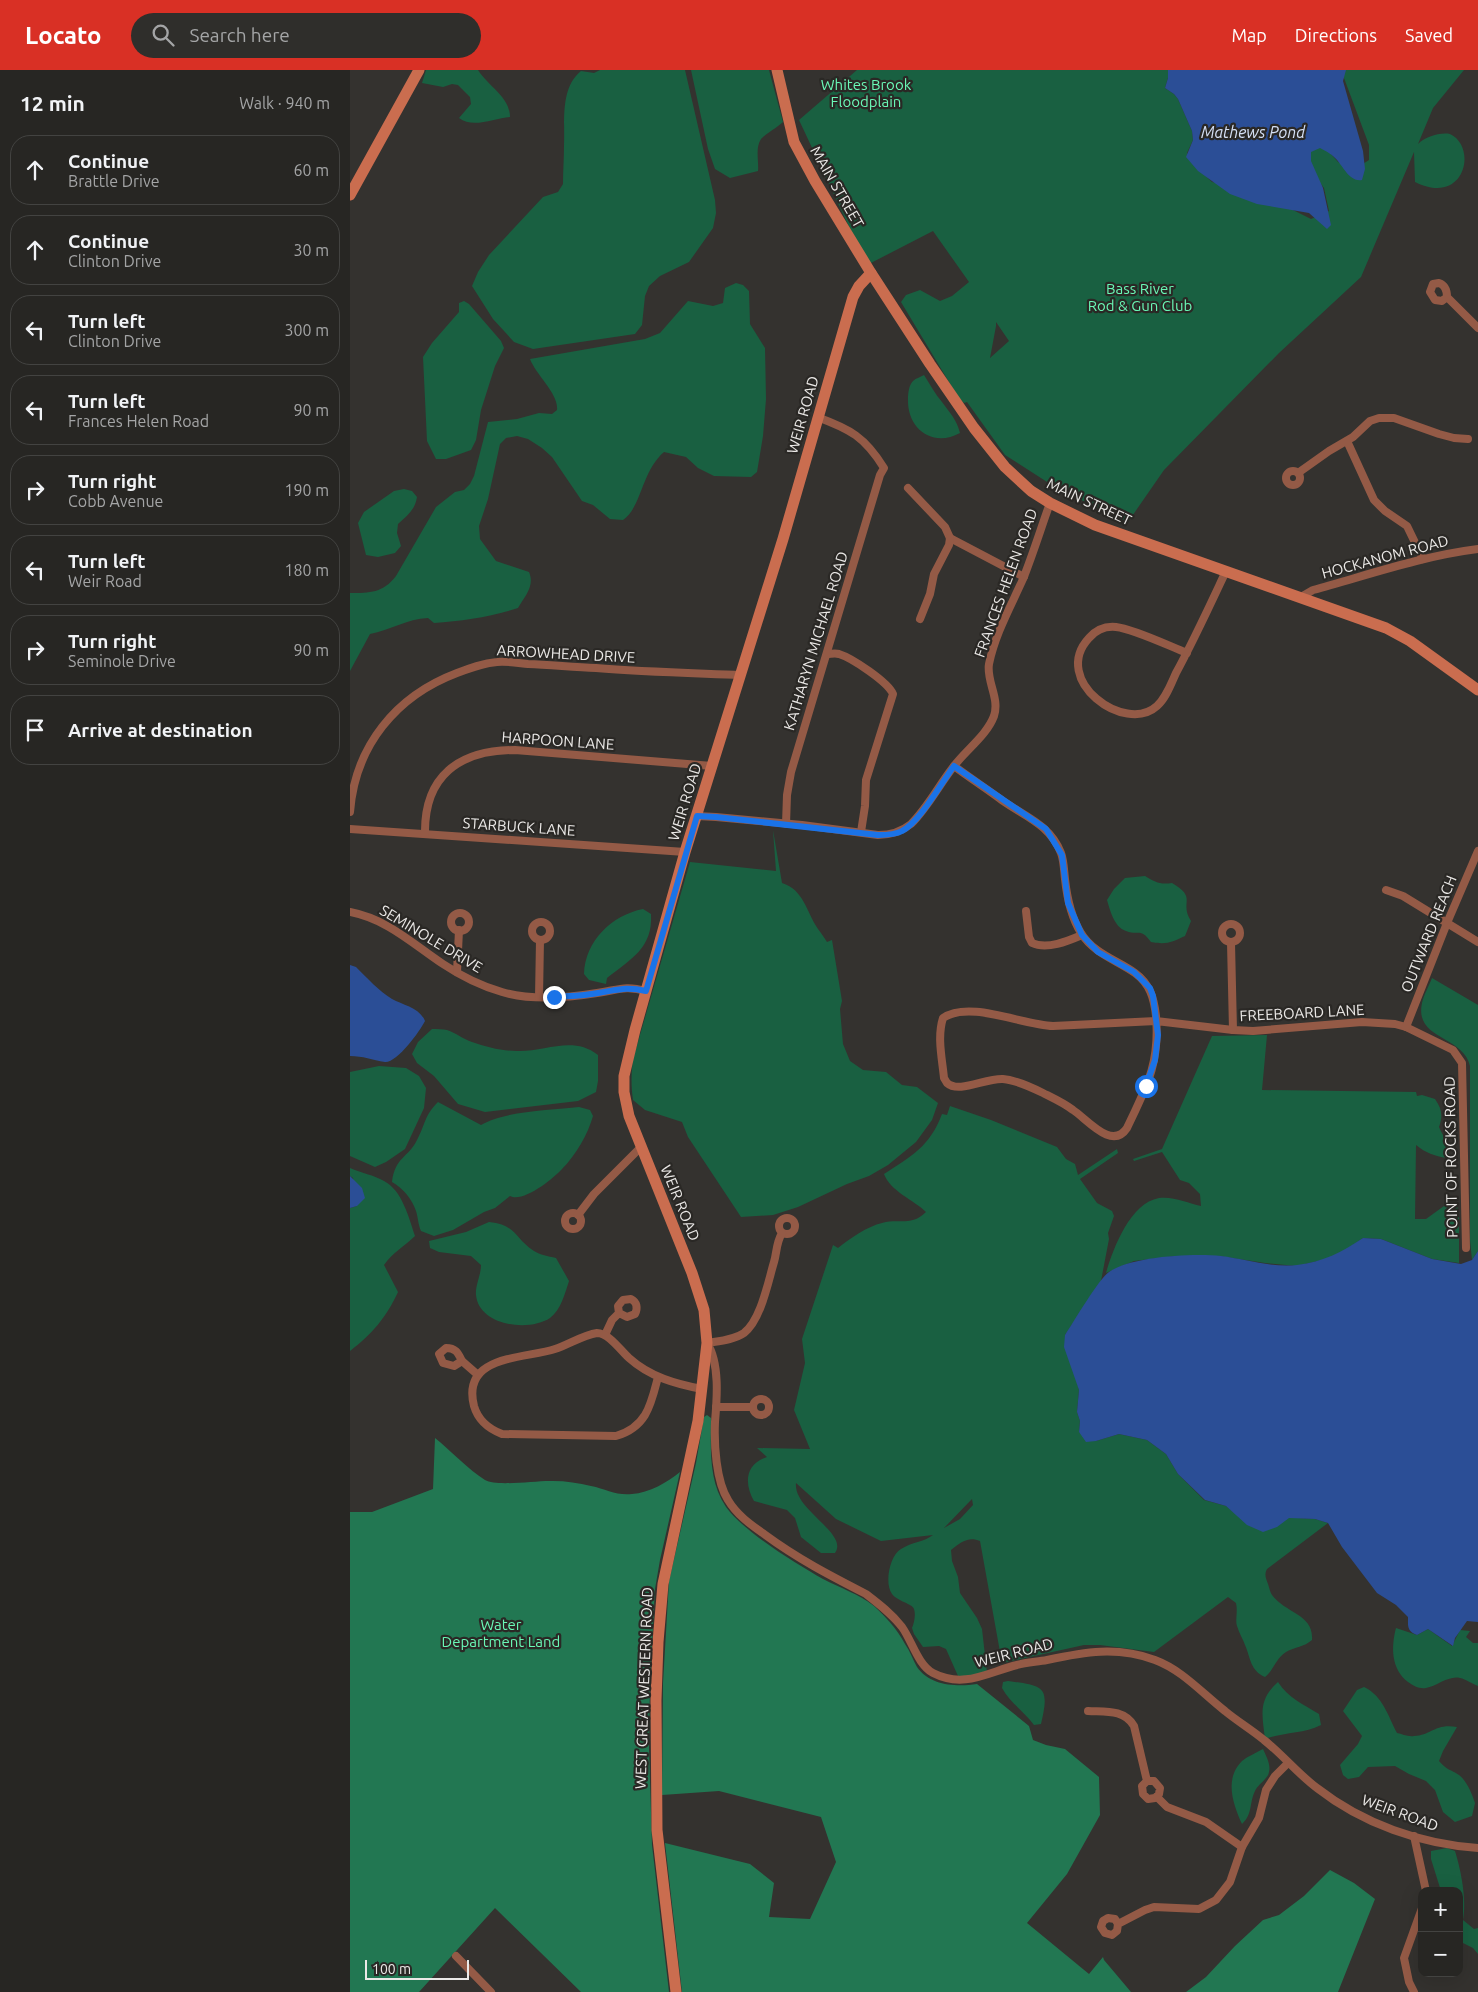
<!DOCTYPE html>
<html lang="en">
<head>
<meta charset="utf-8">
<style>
  body { margin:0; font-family:Ubuntu,sans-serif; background:#2f2e2b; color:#f1f3f6 }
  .controls { position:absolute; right:15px; bottom:15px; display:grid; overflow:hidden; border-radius:10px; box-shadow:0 5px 20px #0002 }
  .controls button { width:45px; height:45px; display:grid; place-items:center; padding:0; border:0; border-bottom:1px solid #434341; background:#272623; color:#f1f3f6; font:25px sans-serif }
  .scale { position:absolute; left:15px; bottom:12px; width:104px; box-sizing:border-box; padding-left:5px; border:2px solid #ebe9e7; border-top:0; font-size:14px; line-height:18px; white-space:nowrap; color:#ebe9e7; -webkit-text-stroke:4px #2a2825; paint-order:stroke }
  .stop { position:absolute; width:15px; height:15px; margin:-11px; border:4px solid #1a73e8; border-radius:50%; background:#fff }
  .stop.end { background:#1a73e8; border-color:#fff; box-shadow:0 1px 5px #0008 }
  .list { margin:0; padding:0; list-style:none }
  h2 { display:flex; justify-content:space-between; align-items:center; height:65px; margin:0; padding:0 20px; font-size:21px }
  h2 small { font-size:16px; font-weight:400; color:#a4a5a6 }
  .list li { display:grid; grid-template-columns:32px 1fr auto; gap:15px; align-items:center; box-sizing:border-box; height:70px; margin:0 10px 10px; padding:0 10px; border:1px solid #434341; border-radius:20px }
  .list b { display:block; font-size:19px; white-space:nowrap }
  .list p { margin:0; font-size:16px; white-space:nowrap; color:#a4a5a6 }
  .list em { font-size:16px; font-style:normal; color:#a4a5a6 }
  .icon { flex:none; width:28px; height:28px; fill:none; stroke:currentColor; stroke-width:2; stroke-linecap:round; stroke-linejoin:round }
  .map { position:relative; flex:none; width:1128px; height:1922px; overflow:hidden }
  header { display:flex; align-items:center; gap:30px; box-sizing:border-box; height:70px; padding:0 25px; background:#d93025; color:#fff }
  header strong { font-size:24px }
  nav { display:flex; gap:28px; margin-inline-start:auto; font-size:18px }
  .search { width:350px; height:45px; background:#2f2e2b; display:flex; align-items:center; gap:12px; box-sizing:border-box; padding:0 18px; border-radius:28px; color:#a4a5a6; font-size:19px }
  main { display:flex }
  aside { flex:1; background:#272623 }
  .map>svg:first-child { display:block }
  .green { fill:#196041; fill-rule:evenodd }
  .forest { fill:#227752 }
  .water { fill:#2b4e96 }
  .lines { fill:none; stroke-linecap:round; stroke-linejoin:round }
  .street { stroke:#945a46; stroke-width:8 }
  .secondary { stroke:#ca6d4f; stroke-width:11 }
  .route { stroke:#1a73e8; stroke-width:6 }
  .labels { text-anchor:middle; stroke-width:4.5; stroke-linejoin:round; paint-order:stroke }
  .park-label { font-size:15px; fill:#6af8b6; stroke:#2a2825 }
  .street-label { font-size:15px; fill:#ebe9e7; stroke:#2a2825 }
  .water-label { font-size:16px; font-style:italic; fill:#d5e0f5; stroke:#2a2825 }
</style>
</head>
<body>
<header>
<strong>Locato</strong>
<div class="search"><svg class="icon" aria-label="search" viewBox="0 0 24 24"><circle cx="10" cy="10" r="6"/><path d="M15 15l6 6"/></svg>Search here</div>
<nav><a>Map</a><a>Directions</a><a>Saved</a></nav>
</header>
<main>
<aside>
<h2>12 min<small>Walk · 940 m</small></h2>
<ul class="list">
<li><svg class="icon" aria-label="ahead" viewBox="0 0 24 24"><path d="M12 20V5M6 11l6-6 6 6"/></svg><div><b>Continue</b><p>Brattle Drive</p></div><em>60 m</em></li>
<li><svg class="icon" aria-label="ahead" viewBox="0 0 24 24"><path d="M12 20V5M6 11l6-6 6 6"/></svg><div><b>Continue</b><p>Clinton Drive</p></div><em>30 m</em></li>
<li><svg class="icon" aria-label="left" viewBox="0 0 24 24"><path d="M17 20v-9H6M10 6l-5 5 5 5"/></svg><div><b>Turn left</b><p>Clinton Drive</p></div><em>300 m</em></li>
<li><svg class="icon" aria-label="left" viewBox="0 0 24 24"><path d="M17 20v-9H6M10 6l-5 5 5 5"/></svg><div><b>Turn left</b><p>Frances Helen Road</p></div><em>90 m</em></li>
<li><svg class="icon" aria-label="right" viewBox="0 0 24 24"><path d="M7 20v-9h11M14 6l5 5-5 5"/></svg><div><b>Turn right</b><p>Cobb Avenue</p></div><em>190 m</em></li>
<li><svg class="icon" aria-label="left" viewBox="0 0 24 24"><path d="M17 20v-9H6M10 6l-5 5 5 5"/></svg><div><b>Turn left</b><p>Weir Road</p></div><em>180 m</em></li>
<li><svg class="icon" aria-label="right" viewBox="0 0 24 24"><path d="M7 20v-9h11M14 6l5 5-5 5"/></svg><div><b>Turn right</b><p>Seminole Drive</p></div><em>90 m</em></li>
<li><svg class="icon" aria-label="arrive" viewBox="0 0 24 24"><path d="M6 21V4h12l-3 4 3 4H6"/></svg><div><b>Arrive at destination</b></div></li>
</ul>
</aside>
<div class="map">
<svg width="1128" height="1922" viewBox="0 0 1128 1922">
  <rect width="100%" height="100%" fill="#34322f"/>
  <!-- green -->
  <g class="green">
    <path d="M76 0H128C138 16 160 27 160 47 144 48 123 59 109 48L121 34 120 27 108 15 102 14 93 17 72 13Z"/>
    <path d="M250 0H335L365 130 366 143 363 158 339 192 310 206 299 216 295 226 292 255 285 264 183 279 164 272 143 249 122 216 128 202 139 185 193 127 208 122 213 114C213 101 214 88 214 75 215 51 210 18 231 1L244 3Z"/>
    <path d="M341 0H419L433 52C428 57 414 65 411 69 405 78 409 91 408 101L380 108 365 99 358 79Z"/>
    <path d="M507 0H818V8L815 18 824 24 828 29 842 61 843 70 837 83 846 97 862 112 888 116 923 130 961 149 979 141 974 118 965 106 939 83 973 75 988 92 1005 99 1019 90V75L991 0H1114L1083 38 1068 74C1075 67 1090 62 1100 64 1128 77 1115 137 1065 112L1064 82 1011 207 929 283 814 400 778 452 708 419 655 385 617 332 614 333 608 327 551 232 556 225 570 220 590 231 602 226 619 212 583 161 517 195 449 50ZM646 252 659 271 640 288 646 256Z"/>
    <path d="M386 213 393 215 399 221 400 254 415 278 416 329 413 366 407 402 401 407 364 406 348 398 336 387 314 382C291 402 292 437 273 450L260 449 243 435 232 431 202 387 192 378 178 369 167 366 156 368 150 374 138 429 129 456 130 469 146 491 179 502C185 516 175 526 168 538 141 547 112 551 84 553L78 548C57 549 40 560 20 564L0 601V523C20 523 33 523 46 506L86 437 105 422 114 420 120 414 124 406 138 352 167 349 189 343 202 344 207 340C209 324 186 305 180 289L295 269 310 263 338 231 363 236 373 233 375 218Z"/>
    <path d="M114 231 119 234 151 271 154 278 145 296 131 340 126 370 121 380 96 389H86L77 371 73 287 82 273 109 242V233Z"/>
    <path d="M574 305C580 314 585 324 592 332 600 343 607 350 610 363 583 378 557 359 558 329 558 323 559 315 563 311 566 308 571 307 574 305Z"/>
    <path d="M54 419 62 421 67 427C65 440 57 446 48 454L47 463 51 476 45 483 28 487 16 485 8 453 14 442 44 421Z"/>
    <path d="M423 760 432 813C454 820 456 841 468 859 471 863 474 867 477 872L482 870 492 931 490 939 493 974 500 991 513 1000 536 1002 552 1015 567 1017 588 1033 582 1050 566 1072 538 1095 519 1106 497 1114 448 1137 423 1145 391 1147 338 1067 332 1052 295 1040 283 1030C281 1016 281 1004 283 989L340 792 426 801Z"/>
    <path d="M795 806C805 812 810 815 822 813 848 828 829 832 841 851L835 866C822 872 817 875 801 872 790 857 789 866 776 861 764 857 760 840 757 830L764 819 775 808Z"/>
    <path d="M293 839 301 844C303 878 281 889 257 908L256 914 239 910 234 904C235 871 262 845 293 839Z"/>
    <path d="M1082 908 1128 935V1181L1122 1190 1120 1170V996C1113 965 1064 970 1072 933 1074 924 1079 916 1082 908Z"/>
    <path d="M82 959C87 959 93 959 97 960 106 963 113 969 122 972 136 977 152 981 167 981 195 982 223 965 248 985V1011L246 1022 228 1031 135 1042 108 1034 84 1006 67 993 62 984 68 972Z"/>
    <path d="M917 965 912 1020 1066 1022 1067 1026 1072 1025 1085 1029C1092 1039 1093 1046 1089 1057 1093 1067 1103 1078 1097 1088 1084 1086 1076 1083 1066 1075L1065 1149H1076L1094 1136H1107L1109 1145V1193L1082 1189 1031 1169 1013 1168 992 1183 977 1189 946 1196 915 1193 869 1186H826L784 1191 756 1203C763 1179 780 1133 809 1128 823 1126 838 1133 851 1136L850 1124 839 1113 830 1110 812 1082 784 1091 783 1089 812 1079 862 966Z"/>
    <path d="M29 996 56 998 69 1006 76 1018 74 1038 55 1079 36 1092 25 1097 0 1086V1002Z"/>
    <path d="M88 1032 131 1055C154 1041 202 1040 229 1037L240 1040 243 1046C238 1064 226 1085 212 1099 203 1109 173 1133 160 1126L145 1138 134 1142 103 1160 84 1166 71 1161C68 1154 68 1147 66 1141 62 1129 53 1118 42 1112 45 1087 58 1088 67 1070 76 1053 74 1046 88 1032Z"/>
    <path d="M600 1036 641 1050 707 1077 716 1089 725 1094 728 1105 767 1079 768 1083 730 1109 747 1133 762 1141 764 1146 758 1163 759 1169 751 1211 715 1265 729 1320 727 1342 730 1351 729 1362 746 1371 769 1364 797 1370 816 1384 828 1404 854 1430 876 1436 886 1444 965 1449 978 1453 917 1499C914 1505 916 1508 918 1514 919 1517 920 1522 922 1525 935 1543 964 1544 962 1570 954 1577 945 1577 936 1582 926 1588 924 1600 915 1607 900 1600 901 1589 895 1575 893 1569 889 1563 887 1556 885 1551 888 1541 886 1533L878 1527 804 1582 750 1575H734L652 1593 630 1471C618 1466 610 1473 601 1480L602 1491 608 1507 610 1523 627 1548 632 1559 637 1603 630 1608 608 1606 596 1579 589 1576 573 1577 564 1564 562 1558C564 1553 566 1545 564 1539 563 1534 547 1531 542 1524 534 1513 540 1485 551 1479 562 1472 574 1472 583 1465L531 1471 486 1449 446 1413C443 1440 499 1463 485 1483H471L451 1467 445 1448 437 1440 404 1431C394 1414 395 1394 417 1387L407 1378 460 1379 444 1340 455 1293 452 1269 483 1175 488 1178C499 1169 518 1156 532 1153 549 1148 561 1157 576 1142 564 1130 540 1121 534 1104 562 1086 580 1076 592 1044L597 1045ZM622 1429 623 1435 610 1449 594 1458Z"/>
    <path d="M0 1098C11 1103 24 1105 34 1111 52 1120 59 1148 65 1166 54 1177 43 1182 34 1195L48 1222C36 1248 22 1264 0 1281V1138L7 1136 3 1108 0 1106Z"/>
    <path d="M139 1152C167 1155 164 1168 184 1181 190 1185 198 1186 206 1188L219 1211C215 1223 211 1240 200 1248 179 1262 129 1256 126 1225 125 1216 131 1205 131 1195L121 1186 89 1182 80 1178 79 1171 116 1162Z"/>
    <path d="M1046 1558 1067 1565 1078 1559 1102 1576 1110 1560 1120 1561 1116 1567 1123 1573H1128V1616C1122 1614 1116 1609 1110 1608 1099 1605 1087 1616 1076 1618 1069 1619 1064 1616 1058 1612 1041 1599 1041 1577 1046 1558Z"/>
    <path d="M658 1611C694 1616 700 1616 691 1654L684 1655C674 1641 660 1633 652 1618L653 1612Z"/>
    <path d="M928 1612C938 1628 953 1634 969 1644L971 1655C953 1664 934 1662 915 1669 912 1644 908 1630 928 1612Z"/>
    <path d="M1014 1617C1033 1626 1038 1646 1047 1663 1052 1664 1058 1667 1064 1666 1082 1665 1085 1653 1107 1657L1093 1681 1089 1691C1098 1701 1100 1699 1109 1705 1117 1711 1122 1724 1125 1733L1122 1746 1105 1752 1093 1742 1085 1720 1076 1711 1059 1704 1045 1696 1018 1697 1009 1707 998 1709 993 1705 990 1695 1008 1674 1012 1666 993 1641 1007 1620Z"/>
    <path d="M913 1679C916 1686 921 1694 919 1702 918 1709 908 1714 905 1721 899 1733 903 1744 892 1754 883 1734 874 1709 892 1691 898 1686 906 1683 913 1679Z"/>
    <path d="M1097 1778 1105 1781C1111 1800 1117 1831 1113 1850L1124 1859 1128 1858V1884L1123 1878 1109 1871V1821H1091L1081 1789V1781Z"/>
  </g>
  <!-- forest -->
  <g class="forest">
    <path d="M357 1345 361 1348C361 1379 358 1410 376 1437 393 1461 446 1494 473 1509 490 1518 509 1524 524 1536 536 1547 547 1559 555 1574 560 1581 563 1590 567 1597 580 1616 607 1617 627 1614L679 1656 683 1670 696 1675 715 1679 749 1707 750 1745 717 1804 677 1853 739 1904 753 1887 754 1890 781 1922H332L315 1773 400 1794 424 1813 419 1847 460 1849 486 1792 471 1747 369 1721 312 1725 313 1613 319 1511 346 1393 354 1347Z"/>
    <path d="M85 1368C100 1380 119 1400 135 1410 147 1417 188 1410 203 1411 216 1411 229 1413 241 1416 256 1419 267 1426 282 1424 299 1423 318 1412 330 1402L310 1490 305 1519 300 1610 299 1678 302 1775 319 1922H231L145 1838 69 1922H0V1442H22L83 1419Z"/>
    <path d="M980 1800 1004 1813 1025 1829 988 1922H836L856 1907 885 1876 913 1850 929 1845 954 1826Z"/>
  </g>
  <!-- water -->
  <g class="water">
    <path d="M818 0H996L993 11 1013 81 1015 99 1012 110C1000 112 994 98 987 90 983 85 976 81 970 78L961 82V91L973 118 981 155 977 159 959 143 907 134 880 124 848 101 836 87 843 70 842 61 828 29 824 24 815 18 818 8Z"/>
    <path d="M0 895 6 897C17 908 29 921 42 929 53 935 70 938 75 951 70 961 47 993 35 992 22 990 13 986 0 986Z"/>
    <path d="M0 1106 12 1118 15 1128 7 1136 0 1138Z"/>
    <path d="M1013 1168 1031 1169 1082 1189 1111 1194 1122 1190 1128 1181V1552L1117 1551 1105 1568 1103 1576 1078 1559 1067 1565C1057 1561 1058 1557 1058 1547L1046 1535 1027 1523 992 1477 978 1453 965 1449 939 1448 927 1457 913 1462 897 1455 876 1436 855 1430 828 1404 816 1384 797 1370 769 1364 746 1371 736 1372 729 1362 730 1351 727 1342 729 1320 714 1277 715 1265C723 1253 750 1207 759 1202 782 1186 844 1183 871 1186 895 1189 923 1198 947 1195 973 1192 992 1182 1013 1168Z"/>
  </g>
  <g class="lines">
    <!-- street -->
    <g class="street">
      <path d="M1097 227 1092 231 1085 230 1080 222 1083 214 1089 213C1095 215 1097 221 1097 227L1128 258"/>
      <path d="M997 371 1024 430 1035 441 1057 456 1073 489"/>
      <circle cx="943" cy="408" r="7"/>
      <path d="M948 403 979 381 1003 367 1020 351 1029 348H1044L1089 364 1104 368 1118 369"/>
      <path d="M558 418 595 457 600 468 674 507"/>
      <path d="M951 527 963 520C1018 505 1072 486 1128 479"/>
      <path d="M570 549 580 524 584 504 599 475 600 468"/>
      <path d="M837 583C819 576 784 559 766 557 756 556 746 560 739 568 700 610 775 665 807 636 816 628 821 614 826 603 844 570 860 535 876 501"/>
      <path d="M477 584C481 584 485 583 489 584 502 588 538 612 543 624L516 710 515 736 511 762"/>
      <path d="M604 696C620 708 637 719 653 731 676 747 700 755 711 783 714 791 714 801 715 809 717 828 721 847 731 863 744 884 767 890 785 903 800 914 804 928 806 946 810 993 797 1016 777 1058 762 1081 737 1049 723 1040 714 1033 703 1028 693 1023 681 1017 666 1010 653 1009 635 1008 609 1024 597 1013L594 1008C592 988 587 967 593 948 620 930 672 955 703 956L806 951 883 960 903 961 1012 952 1045 954 1056 957 1103 980 1112 993 1116 1178"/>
      <path d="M0 742C5 676 46 626 107 603 120 598 133 593 147 592 157 591 168 593 178 594 201 595 223 597 246 598 294 602 342 603 391 605"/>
      <path d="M347 746 366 747 452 755 528 765C541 765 551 762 561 754 578 737 589 715 604 696 616 680 637 665 644 646 650 628 636 611 639 594 645 564 661 536 673 509 683 484 691 458 700 433"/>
      <path d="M436 754 437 725 441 702 530 405 534 398C515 367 500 359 467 347"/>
      <path d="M0 759 335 782"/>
      <path d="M75 764C74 706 109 680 165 680L362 696"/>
      <path d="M1036 820 1053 826 1128 872"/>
      <path d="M676 841 679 867 682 873C697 880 718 871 732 865"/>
      <path d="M0 842C37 849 63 874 93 894 111 906 131 916 152 922 182 931 216 928 247 923 268 920 275 915 296 921"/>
      <circle cx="110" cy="852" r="9"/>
      <circle cx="191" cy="861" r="9"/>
      <circle cx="881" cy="863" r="9"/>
      <path d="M881 873 883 960"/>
      <path d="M107 902 109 860"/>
      <path d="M189 927 190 870"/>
      <path d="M1056 957 1097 853 1128 781"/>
      <circle cx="223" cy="1151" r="8"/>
      <path d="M228 1145 244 1124 291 1077"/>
      <circle cx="437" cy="1156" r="8"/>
      <path d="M432 1163C426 1173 427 1182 424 1192 418 1212 411 1250 394 1263 384 1270 369 1271 357 1273 370 1293 367 1329 365 1352 364 1374 366 1411 378 1430 387 1445 400 1454 414 1464 448 1489 479 1505 516 1524 529 1534 542 1544 552 1557 562 1571 568 1595 583 1603 614 1619 638 1602 667 1595 677 1592 687 1592 697 1590 734 1582 767 1576 805 1590 832 1600 852 1623 875 1641 887 1651 902 1660 914 1670 933 1685 948 1704 967 1718 1013 1754 1071 1774 1128 1778"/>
      <path d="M255 1265 262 1250 269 1243 277 1247 285 1244C288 1238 287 1232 281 1229L273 1230 268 1236 269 1243"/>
      <path d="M96 1278C106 1278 108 1283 112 1291L104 1296 93 1293 89 1284Z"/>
      <path d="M112 1291 128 1305"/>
      <path d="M308 1307C301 1334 297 1357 266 1366L152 1364C139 1359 128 1350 124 1336 111 1285 174 1289 205 1279 218 1275 233 1265 247 1263 259 1263 271 1281 279 1288 300 1307 326 1314 352 1319"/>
      <circle cx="411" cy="1337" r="8"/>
      <path d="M366 1337H403"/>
      <path d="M738 1641C755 1642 774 1639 784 1656L797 1711H804L810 1718 809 1724 805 1728 798 1729 793 1724 792 1716 797 1711"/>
      <path d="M807 1727 817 1737 856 1752 892 1777"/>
      <path d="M1064 1766 1076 1821"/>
      <path d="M768 1854 767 1861 762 1865 755 1863 751 1857 753 1851 758 1848 765 1849 768 1854 795 1840 804 1837 849 1839 866 1830 880 1812 892 1777 909 1748 916 1720 925 1706 938 1693"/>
      <path d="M106 1886 141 1922"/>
      <path d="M1064 1922 1059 1912 1054 1888 1072 1838"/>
    </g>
    <!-- secondary -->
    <g class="secondary">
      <path d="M427 0 444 72 465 111 521 203 580 294 624 358 655 397 681 421 700 433 745 455 1036 558 1060 571 1128 620"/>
      <path d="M0 125 69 0"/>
      <path d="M326 1922 307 1760 306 1630 308 1572 313 1514 348 1351 357 1273 354 1240 342 1203 279 1046 274 1022V1006L285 960 335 782 433 469 503 227 509 216 521 203"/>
    </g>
  </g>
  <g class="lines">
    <!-- route -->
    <path class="route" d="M204 927C218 926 233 926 248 923 268 920 275 916 296 921L347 746 366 747 528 765C536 765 545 765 552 761 569 753 592 712 604 696L696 759 712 785 718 833 732 865 748 882 784 902 800 918 803 926 808 965 805 990 796 1016"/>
  </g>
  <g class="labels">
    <!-- park labels -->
    <g class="park-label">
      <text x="516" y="20">Whites Brook<tspan x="516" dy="17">Floodplain</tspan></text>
      <text x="790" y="224">Bass River<tspan x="790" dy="17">Rod &amp; Gun Club</tspan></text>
      <text x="151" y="1560">Water<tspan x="151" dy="17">Department Land</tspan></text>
    </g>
    <!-- street labels -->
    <g class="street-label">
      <text transform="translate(487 117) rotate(60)" y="5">MAIN STREET</text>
      <text transform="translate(453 345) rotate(-74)" y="5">WEIR ROAD</text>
      <text transform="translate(739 432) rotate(25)" y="5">MAIN STREET</text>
      <text transform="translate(1035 487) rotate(-15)" y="5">HOCKANOM ROAD</text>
      <text transform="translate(656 513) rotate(-70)" y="5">FRANCES HELEN ROAD</text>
      <text transform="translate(466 571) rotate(-73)" y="5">KATHARYN MICHAEL ROAD</text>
      <text transform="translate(216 584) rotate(3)" y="5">ARROWHEAD DRIVE</text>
      <text transform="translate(208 671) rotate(4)" y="5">HARPOON LANE</text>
      <text transform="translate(335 732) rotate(-73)" y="5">WEIR ROAD</text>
      <text transform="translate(169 757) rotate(4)" y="5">STARBUCK LANE</text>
      <text transform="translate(1079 864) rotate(-68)" y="5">OUTWARD REACH</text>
      <text transform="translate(81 869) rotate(31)" y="5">SEMINOLE DRIVE</text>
      <text transform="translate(952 943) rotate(-3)" y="5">FREEBOARD LANE</text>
      <text transform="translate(1101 1087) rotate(-91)" y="5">POINT OF ROCKS ROAD</text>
      <text transform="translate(330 1133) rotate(68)" y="5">WEIR ROAD</text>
      <text transform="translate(664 1583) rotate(-14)" y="5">WEIR ROAD</text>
      <text transform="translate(294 1618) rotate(-88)" y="5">WEST GREAT WESTERN ROAD</text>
      <text transform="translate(1050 1743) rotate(20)" y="5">WEIR ROAD</text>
    </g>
    <!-- water labels -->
    <g class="water-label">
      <text x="903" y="68">Mathews Pond</text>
    </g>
  </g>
</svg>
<div class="controls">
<button>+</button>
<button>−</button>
</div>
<div class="scale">100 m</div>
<div class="stop" style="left:796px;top:1016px"></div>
<div class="stop end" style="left:204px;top:927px"></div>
</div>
</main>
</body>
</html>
